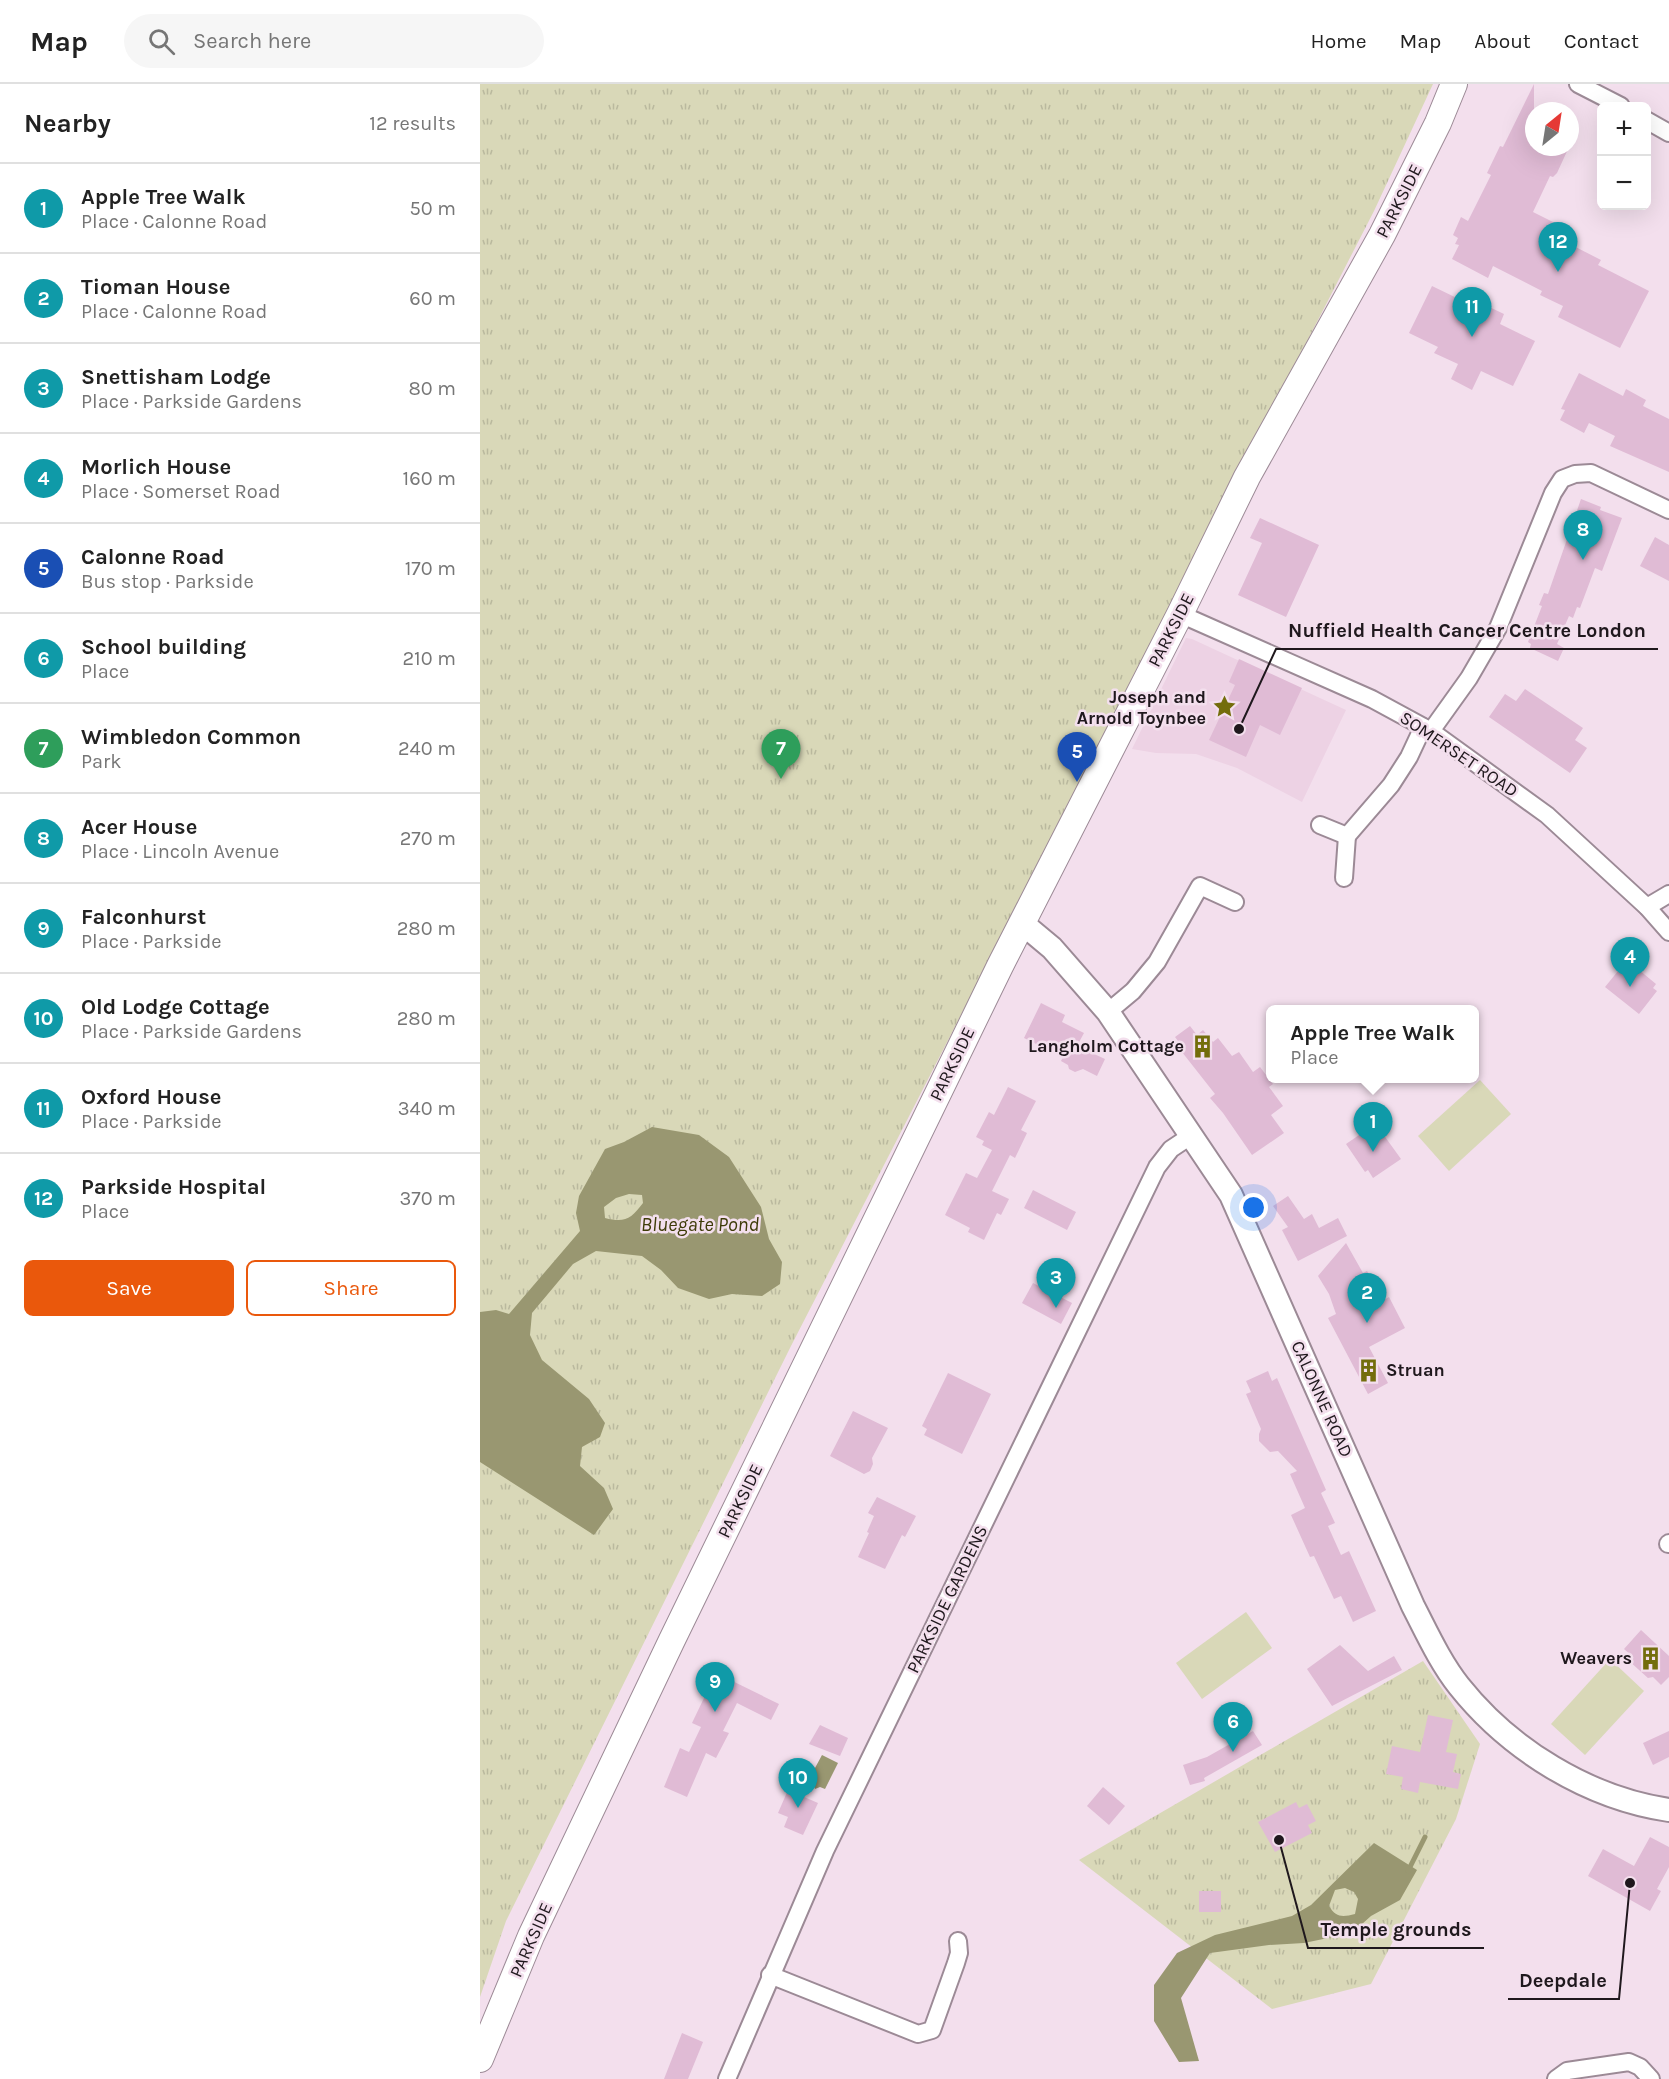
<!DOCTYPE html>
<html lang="en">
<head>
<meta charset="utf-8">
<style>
  body { margin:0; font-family:Karla,sans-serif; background:#f6f6f6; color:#222 }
  .controls { position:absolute; right:18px; top:18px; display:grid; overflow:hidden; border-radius:9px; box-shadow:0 6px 24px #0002 }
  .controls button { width:54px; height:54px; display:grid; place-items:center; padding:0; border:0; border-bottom:2px solid #e0e0e0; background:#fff; color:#222; font:30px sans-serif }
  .compass { position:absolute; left:1045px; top:18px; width:54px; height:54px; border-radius:50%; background:#fff; box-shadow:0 6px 24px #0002; rotate:30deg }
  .you { position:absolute; left:774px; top:1124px; width:21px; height:21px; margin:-15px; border:4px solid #fff; border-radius:50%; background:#1a73e8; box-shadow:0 0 0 9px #1a73e833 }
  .badge { display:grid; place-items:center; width:39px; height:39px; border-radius:50%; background:#ea580c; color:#fff; font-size:20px; font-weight:700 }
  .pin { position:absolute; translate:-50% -50px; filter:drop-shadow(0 2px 3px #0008) }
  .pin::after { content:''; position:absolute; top:32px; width:21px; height:18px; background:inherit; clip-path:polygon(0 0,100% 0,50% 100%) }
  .popup { position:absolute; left:786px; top:921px; width:213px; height:78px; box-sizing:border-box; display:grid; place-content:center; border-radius:9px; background:#fff; filter:drop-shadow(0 2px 4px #0005); font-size:20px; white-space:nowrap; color:#767676 }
  .popup b { font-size:22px; color:#222 }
  .popup::after { content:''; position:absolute; left:50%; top:100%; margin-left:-12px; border:12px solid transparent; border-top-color:#fff }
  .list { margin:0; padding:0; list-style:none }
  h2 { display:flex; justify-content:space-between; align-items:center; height:78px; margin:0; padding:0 24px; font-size:26px }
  h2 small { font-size:20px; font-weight:400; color:#767676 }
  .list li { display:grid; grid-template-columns:39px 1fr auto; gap:18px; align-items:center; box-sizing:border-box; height:90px; padding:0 24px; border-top:2px solid #e0e0e0 }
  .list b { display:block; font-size:22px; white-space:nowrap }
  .list p { margin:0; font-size:20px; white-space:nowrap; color:#767676 }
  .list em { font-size:20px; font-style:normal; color:#767676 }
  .actions { display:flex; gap:12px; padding:18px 24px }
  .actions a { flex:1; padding:14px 0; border:2px solid #ea580c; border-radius:9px; text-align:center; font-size:21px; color:#ea580c }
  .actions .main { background:#ea580c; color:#fff }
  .icon { flex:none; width:33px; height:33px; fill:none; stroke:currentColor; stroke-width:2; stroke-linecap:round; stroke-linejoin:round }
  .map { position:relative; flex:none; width:1189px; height:1995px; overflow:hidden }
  header { display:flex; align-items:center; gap:36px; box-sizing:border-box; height:84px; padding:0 30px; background:#fff; border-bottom:2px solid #e0e0e0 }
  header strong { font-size:28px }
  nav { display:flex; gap:33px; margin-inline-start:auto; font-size:21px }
  .search { width:420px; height:54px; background:#f6f6f6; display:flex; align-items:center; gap:15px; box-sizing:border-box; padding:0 21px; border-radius:33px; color:#767676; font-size:22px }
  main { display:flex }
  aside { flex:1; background:#fff }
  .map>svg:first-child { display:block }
  .built { fill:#edd2e4 }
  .grass { fill:#d9d8b8 }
  .park { fill:url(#park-tufts) }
  .water { fill:#999771; fill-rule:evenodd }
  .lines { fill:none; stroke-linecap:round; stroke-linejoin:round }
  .stream { stroke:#999771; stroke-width:5 }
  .building { fill:#e0bbd5 }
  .street-casing { stroke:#9c8a96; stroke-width:20 }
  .secondary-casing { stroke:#9c8a96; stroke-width:26 }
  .primary-casing { stroke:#9c8a96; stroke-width:28 }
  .street { stroke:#fff; stroke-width:16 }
  .secondary { stroke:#fff; stroke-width:22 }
  .primary { stroke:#fff; stroke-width:26 }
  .labels { text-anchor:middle; stroke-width:5; stroke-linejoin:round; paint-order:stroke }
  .street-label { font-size:18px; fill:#1f181d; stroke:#f3dfed }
  .poi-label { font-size:18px; font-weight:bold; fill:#1f181d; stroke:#f3dfed; text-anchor:end }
  .water-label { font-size:20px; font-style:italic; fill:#3e3b08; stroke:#f3dfed }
  .leader { fill:none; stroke:#1f181d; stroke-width:2 }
  .callout-dot { fill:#1f181d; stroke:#f3dfed; stroke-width:2 }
  .callout-label { font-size:20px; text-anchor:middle; font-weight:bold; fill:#1f181d; stroke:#f3dfed; stroke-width:5; stroke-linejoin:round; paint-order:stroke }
</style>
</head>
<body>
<header>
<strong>Map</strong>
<div class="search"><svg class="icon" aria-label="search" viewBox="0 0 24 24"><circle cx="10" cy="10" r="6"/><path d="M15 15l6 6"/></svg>Search here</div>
<nav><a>Home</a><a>Map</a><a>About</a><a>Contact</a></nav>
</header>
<main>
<aside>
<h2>Nearby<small>12 results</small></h2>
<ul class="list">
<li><span class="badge" style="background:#0f9aa8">1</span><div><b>Apple Tree Walk</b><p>Place · Calonne Road</p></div><em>50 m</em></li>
<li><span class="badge" style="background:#0f9aa8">2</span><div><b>Tioman House</b><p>Place · Calonne Road</p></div><em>60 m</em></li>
<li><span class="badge" style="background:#0f9aa8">3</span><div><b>Snettisham Lodge</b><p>Place · Parkside Gardens</p></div><em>80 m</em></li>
<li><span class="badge" style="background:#0f9aa8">4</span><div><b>Morlich House</b><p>Place · Somerset Road</p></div><em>160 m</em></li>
<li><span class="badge" style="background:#1a4fb4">5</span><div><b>Calonne Road</b><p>Bus stop · Parkside</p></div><em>170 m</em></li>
<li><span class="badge" style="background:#0f9aa8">6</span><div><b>School building</b><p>Place</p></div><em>210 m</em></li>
<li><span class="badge" style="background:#2e9e5b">7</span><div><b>Wimbledon Common</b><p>Park</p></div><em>240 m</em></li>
<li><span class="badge" style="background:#0f9aa8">8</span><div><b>Acer House</b><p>Place · Lincoln Avenue</p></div><em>270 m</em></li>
<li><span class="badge" style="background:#0f9aa8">9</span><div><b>Falconhurst</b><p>Place · Parkside</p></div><em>280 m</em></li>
<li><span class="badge" style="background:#0f9aa8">10</span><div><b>Old Lodge Cottage</b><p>Place · Parkside Gardens</p></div><em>280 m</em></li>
<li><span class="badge" style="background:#0f9aa8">11</span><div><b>Oxford House</b><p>Place · Parkside</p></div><em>340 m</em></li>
<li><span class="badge" style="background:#0f9aa8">12</span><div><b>Parkside Hospital</b><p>Place</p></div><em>370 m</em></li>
</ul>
<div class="actions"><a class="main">Save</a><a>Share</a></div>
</aside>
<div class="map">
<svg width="1189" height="1995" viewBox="0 0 1189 1995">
  <defs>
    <pattern id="park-tufts" width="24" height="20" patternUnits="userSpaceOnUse" patternTransform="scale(1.5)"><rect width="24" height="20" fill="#d9d8b8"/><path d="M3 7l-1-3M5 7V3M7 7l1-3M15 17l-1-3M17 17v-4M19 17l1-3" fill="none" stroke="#bab99e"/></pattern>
  </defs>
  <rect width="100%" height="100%" fill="#f3dfed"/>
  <!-- built -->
  <path class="built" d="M706 554 712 555 866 626 822 718 757 684 716 670 676 669 652 665Z"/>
  <!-- grass -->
  <g class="grass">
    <path d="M1000 996 1031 1030 969 1087 938 1052Z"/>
    <path d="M766 1528 792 1564 722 1615 696 1579Z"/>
    <path d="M1130 1575 1164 1607 1105 1671 1071 1640Z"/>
  </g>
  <!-- park -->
  <g class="park">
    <path d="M0 0H953L894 127 311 1262 26 1837 0 1913Z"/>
    <path d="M943 1577 1000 1660 976 1735 891 1900 792 1925 599 1776Z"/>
  </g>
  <!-- water -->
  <g class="water">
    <path d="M172 1043 219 1051 249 1073 281 1123 289 1155 302 1178 300 1200 282 1212 252 1210 229 1215 198 1204 181 1186 162 1172 116 1167 93 1180 52 1229 50 1251 62 1276 109 1315 125 1339 120 1353 102 1363 100 1382 124 1404 133 1425 114 1451 0 1378V1228L16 1226 29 1230 100 1147 96 1129 99 1112 125 1065 144 1058ZM149 1110 162 1111 163 1119C151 1135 145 1139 125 1134L124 1123 136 1114Z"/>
    <path d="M342 1671 358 1679 345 1705 340 1703 335 1705 333 1699 328 1697Z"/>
    <path d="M894 1759 937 1786 920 1816 891 1832 872 1849 824 1859 789 1861 730 1869 701 1914 719 1977 699 1978 674 1937V1901L697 1869 735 1851 812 1832 831 1821ZM865 1804 874 1808 878 1815 875 1830C863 1833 856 1834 849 1822L855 1806Z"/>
  </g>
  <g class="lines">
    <!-- stream -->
    <path class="stream" d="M928 1787 945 1753"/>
  </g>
  <!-- building -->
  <g class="building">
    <path d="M1054 0V63H1089L1077 89 1073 93 1070 92 1053 128 1081 142 1076 153 1121 176 1118 181 1169 207 1140 264 1078 233 1083 222 1060 211 1062 207 1013 182 1008 194 972 175 979 161 975 160 978 154 973 151 981 133 988 137 1011 91 1007 89 1020 62 1023 63Z"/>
    <path d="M952 202 981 216 984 211 1024 230 1020 240 1055 257 1033 302 1001 287 992 306 971 295 978 280 954 269 958 263 929 249Z"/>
    <path d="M1099 289 1143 312 1146 305 1166 316 1163 322 1189 335V388L1130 362 1135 352 1109 339 1104 349 1080 336 1085 326 1081 325Z"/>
    <path d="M1101 415 1121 423 1120 426 1142 434 1122 487 1115 484 1100 524 1097 523 1093 534 1089 532 1077 560 1084 564 1078 577 1050 564 1051 560 1048 558 1062 522 1059 521 1064 509 1068 510Z"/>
    <path d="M780 434 839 461 806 533 758 511 782 459 770 454Z"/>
    <path d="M1175 453 1189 461V497L1160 482Z"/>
    <path d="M759 575 822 604 800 651 780 641 766 673 729 656 755 601 749 598Z"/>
    <path d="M1045 605 1103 644 1095 656 1107 664 1090 689 1009 633 1025 610 1036 617Z"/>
    <path d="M1147 876 1176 900 1173 904 1177 907 1159 930 1125 903Z"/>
    <path d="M561 919 585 931 582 938 604 949 597 962 625 975 617 992 603 985 595 988 589 985 588 981 581 977 583 973 544 954Z"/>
    <path d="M710 942 717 951 723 946 733 958 738 954 752 972 759 968 773 988 780 983 793 1000 789 1003 803 1022 791 1031 804 1049 772 1071 743 1029 730 1014 735 1010 698 963 701 961 695 953Z"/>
    <path d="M528 1003 556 1017 541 1046 547 1049 535 1074 530 1071 512 1107 529 1115 521 1131 517 1129 504 1156 488 1148 490 1144 465 1131 486 1089 497 1094 512 1066 502 1061 504 1057 496 1053 509 1028 514 1031Z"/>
    <path d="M888 1045 891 1049 893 1047 897 1054 903 1050 921 1075 893 1094 888 1086 885 1088 866 1060Z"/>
    <path d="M553 1106 596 1128 587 1146 544 1124Z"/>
    <path d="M808 1112 824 1135 832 1130 839 1144 858 1134 867 1152 818 1177 802 1146 808 1143 793 1122Z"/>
    <path d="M866 1159 883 1189 887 1187 904 1216 909 1213 925 1244 889 1263 908 1299 888 1310 848 1234 856 1230 849 1210 838 1192Z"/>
    <path d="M553 1199 592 1219 581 1240 542 1219Z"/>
    <path d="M788 1287 792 1297 797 1294 846 1406 841 1409 855 1439 848 1442 861 1471 869 1467 896 1527 873 1538 861 1512 854 1515 834 1472 830 1473 811 1431 825 1424 810 1390 817 1387 798 1367 790 1368 779 1357V1350L781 1345 766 1310 771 1308 766 1297Z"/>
    <path d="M468 1289 511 1310 482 1370 444 1351 447 1345 442 1342Z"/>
    <path d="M373 1327 408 1344 392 1374 393 1380 390 1387 384 1390 350 1372Z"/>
    <path d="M397 1413 436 1432 425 1453 422 1451 405 1485 378 1473 389 1449 387 1448 394 1432 388 1429Z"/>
    <path d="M1161 1546 1189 1572V1593L1181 1601 1173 1593 1168 1594 1148 1576 1152 1572 1144 1565Z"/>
    <path d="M860 1561 888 1587 914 1572 922 1586 852 1622 827 1585Z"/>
    <path d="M236 1589 299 1620 291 1636 257 1619 243 1647 249 1649 236 1674 226 1669 207 1713 184 1703 200 1664 209 1668 221 1643 212 1639Z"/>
    <path d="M948 1631 973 1636 966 1668 977 1670 973 1688 981 1690 978 1705 940 1698 938 1709 921 1705 923 1693 906 1690 912 1662 940 1668Z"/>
    <path d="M340 1641 368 1654 360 1672 329 1660Z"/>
    <path d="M773 1647 782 1661 724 1694 725 1697 710 1701 703 1681 727 1673Z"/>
    <path d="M1189 1647V1673L1173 1681 1163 1659Z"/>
    <path d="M623 1703 645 1722 629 1741 607 1722Z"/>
    <path d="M308 1706 338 1719 323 1751 304 1743 308 1733 298 1729Z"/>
    <path d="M816 1718 819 1724 827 1720 836 1737 828 1741 832 1749 795 1768 778 1738Z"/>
    <path d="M1170 1753 1189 1763V1783L1177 1805 1181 1807 1170 1827 1108 1792 1123 1765 1154 1782Z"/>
    <rect x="719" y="1807" width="22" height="21"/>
    <path d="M202 1949 223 1958 208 1995H184Z"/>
  </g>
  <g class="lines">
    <defs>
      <g id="street">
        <path d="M1098 0 1141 22"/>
        <path d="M1166 36 1189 49"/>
        <path d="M700 530 892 615 951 647 1067 731 1167 823 1189 848"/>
        <path d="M951 647 989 594 1018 544 1073 409 1082 395 1095 390 1111 389 1189 426"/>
        <path d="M840 741 867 752 911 701 929 673 943 643"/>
        <path d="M864 794 867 752"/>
        <path d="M1167 823 1189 810"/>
        <path d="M628 928 653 907 677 878 720 802 755 818"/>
        <path d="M1188 1460 1189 1459"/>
        <path d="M290 1891 438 1950 452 1946 476 1879 479 1869 478 1857"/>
        <path d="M247 1995 345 1767 677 1083 691 1065 712 1051"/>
        <path d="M1076 1995 1087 1987 1149 1978 1160 1983 1171 1995"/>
      </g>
      <path id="secondary" d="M542 839 572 864 628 928 751 1111 933 1522C947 1549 960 1578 979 1602 1030 1666 1108 1714 1189 1726"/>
      <path id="primary" d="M0 1975 51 1852 191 1558 520 882 700 530 767 393 902 151 958 39 974 0"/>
    </defs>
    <!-- street casing -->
    <use href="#street" class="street-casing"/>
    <!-- secondary casing -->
    <use href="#secondary" class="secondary-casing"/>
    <!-- primary casing -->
    <use href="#primary" class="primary-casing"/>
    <!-- street -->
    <use href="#street" class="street"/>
    <!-- secondary -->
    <use href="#secondary" class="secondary"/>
    <!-- primary -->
    <use href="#primary" class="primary"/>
  </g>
  <!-- icons -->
  <defs>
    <symbol id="sight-bare" viewBox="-9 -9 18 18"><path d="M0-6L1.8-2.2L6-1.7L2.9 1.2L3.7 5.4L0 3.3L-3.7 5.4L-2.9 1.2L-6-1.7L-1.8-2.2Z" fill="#736d0b" stroke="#f3dfed" stroke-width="2.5" paint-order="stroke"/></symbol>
    <symbol id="building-bare" viewBox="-9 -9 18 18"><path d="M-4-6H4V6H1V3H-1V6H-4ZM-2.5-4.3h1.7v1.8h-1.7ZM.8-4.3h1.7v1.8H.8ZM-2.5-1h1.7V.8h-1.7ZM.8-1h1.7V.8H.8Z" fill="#736d0b" stroke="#f3dfed" stroke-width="2.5" paint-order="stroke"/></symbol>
  </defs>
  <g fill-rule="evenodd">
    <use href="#sight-bare" x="728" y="606" width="33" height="33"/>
    <use href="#building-bare" x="706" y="946" width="33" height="33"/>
    <use href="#building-bare" x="872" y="1270" width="33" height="33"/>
    <use href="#building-bare" x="1154" y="1558" width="33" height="33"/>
  </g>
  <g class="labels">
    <!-- street labels -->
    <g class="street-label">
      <text transform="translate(919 117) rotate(-63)" y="6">PARKSIDE</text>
      <text transform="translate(691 546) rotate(-63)" y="6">PARKSIDE</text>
      <text transform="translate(979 670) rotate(34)" y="6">SOMERSET ROAD</text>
      <text transform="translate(472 980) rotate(-64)" y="6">PARKSIDE</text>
      <text transform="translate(842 1315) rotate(66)" y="6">CALONNE ROAD</text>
      <text transform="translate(260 1417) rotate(-64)" y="6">PARKSIDE</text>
      <text transform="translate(467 1515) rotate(-64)" y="6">PARKSIDE GARDENS</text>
      <text transform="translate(51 1856) rotate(-66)" y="6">PARKSIDE</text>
    </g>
    <!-- poi labels -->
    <g class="poi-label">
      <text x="726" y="619">Joseph and<tspan x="726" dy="21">Arnold Toynbee</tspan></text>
      <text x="704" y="968">Langholm Cottage</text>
      <text x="906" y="1292" text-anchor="start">Struan</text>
      <text x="1152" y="1580">Weavers</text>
    </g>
    <!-- water labels -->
    <g class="water-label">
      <text x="220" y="1147">Bluegate Pond</text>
    </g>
  </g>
  <!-- callouts -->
  <path class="leader" d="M759 645L796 565H1178M799 1756L828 1864H1004M1150 1799L1139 1915H1028"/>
  <g class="callout-dot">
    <circle cx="759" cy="645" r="6"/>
    <circle cx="799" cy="1756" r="6"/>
    <circle cx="1150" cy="1799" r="6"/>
  </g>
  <g class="callout-label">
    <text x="987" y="553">Nuffield Health Cancer Centre London</text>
    <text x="916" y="1852">Temple grounds</text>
    <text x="1083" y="1903">Deepdale</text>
  </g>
</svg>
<div class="controls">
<button>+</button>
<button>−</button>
</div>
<svg class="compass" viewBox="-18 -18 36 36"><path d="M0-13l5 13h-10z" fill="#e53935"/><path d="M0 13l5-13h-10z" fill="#767676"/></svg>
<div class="you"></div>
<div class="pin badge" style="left:893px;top:1068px;background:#0f9aa8">1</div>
<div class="popup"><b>Apple Tree Walk</b>Place</div>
<div class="pin badge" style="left:887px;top:1239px;background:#0f9aa8">2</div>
<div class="pin badge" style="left:576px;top:1224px;background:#0f9aa8">3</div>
<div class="pin badge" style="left:1150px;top:903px;background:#0f9aa8">4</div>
<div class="pin badge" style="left:597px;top:698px;background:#1a4fb4">5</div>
<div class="pin badge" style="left:753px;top:1668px;background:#0f9aa8">6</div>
<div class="pin badge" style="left:301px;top:695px;background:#2e9e5b">7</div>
<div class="pin badge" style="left:1103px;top:476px;background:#0f9aa8">8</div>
<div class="pin badge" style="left:235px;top:1628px;background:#0f9aa8">9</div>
<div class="pin badge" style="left:318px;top:1724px;background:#0f9aa8">10</div>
<div class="pin badge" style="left:992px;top:253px;background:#0f9aa8">11</div>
<div class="pin badge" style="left:1078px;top:188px;background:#0f9aa8">12</div>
</div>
</main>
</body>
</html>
